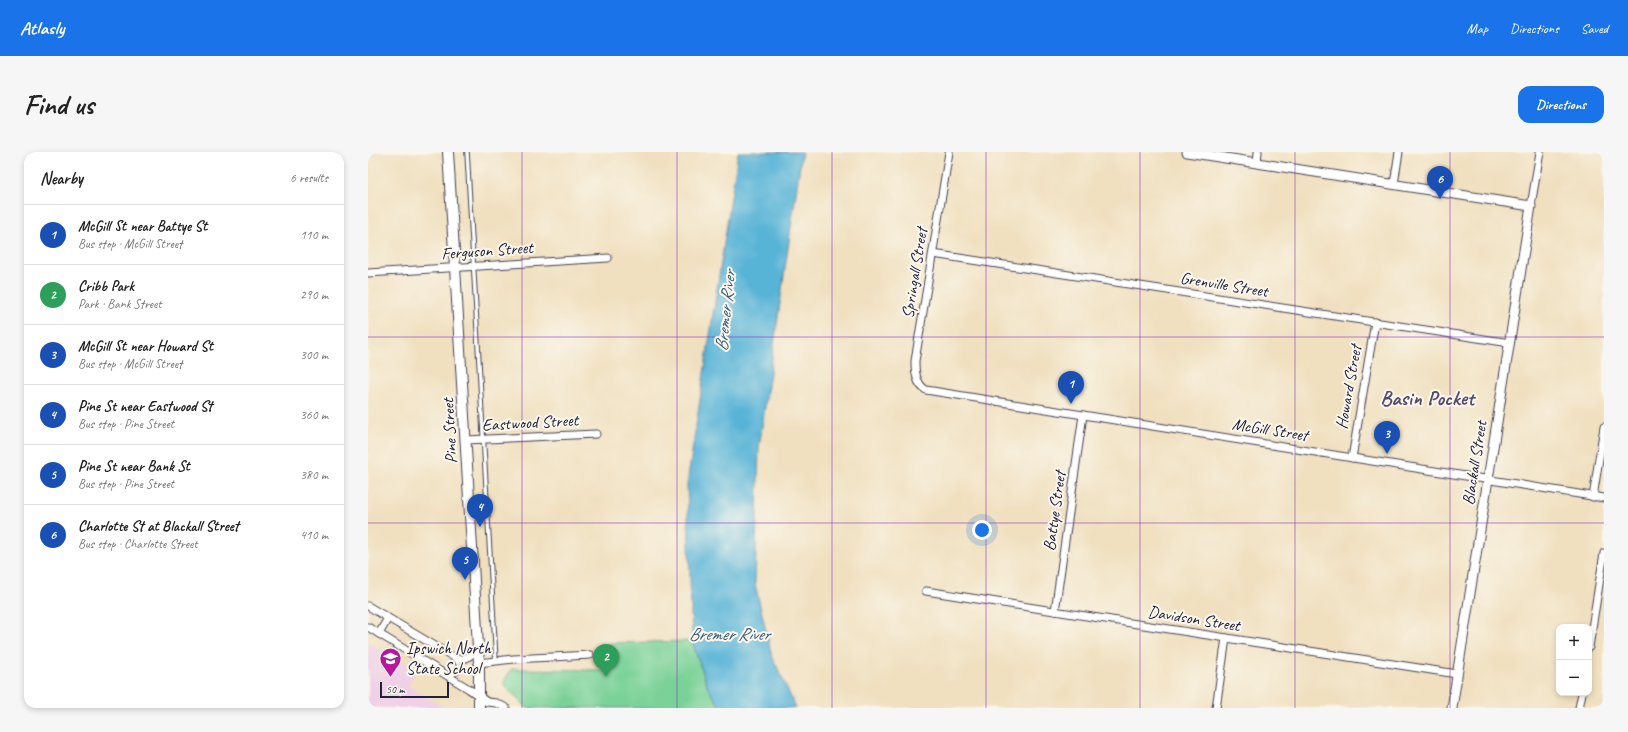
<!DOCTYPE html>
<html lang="en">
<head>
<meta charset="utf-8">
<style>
  body { margin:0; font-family:Caveat,sans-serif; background:#f6f6f6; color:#222 }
  .controls { position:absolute; right:12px; bottom:12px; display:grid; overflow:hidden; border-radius:8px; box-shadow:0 2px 6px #0003 }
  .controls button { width:36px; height:36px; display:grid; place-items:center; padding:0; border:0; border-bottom:1px solid #e0e0e0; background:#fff; color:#222; font:20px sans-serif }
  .scale { position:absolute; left:12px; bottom:10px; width:69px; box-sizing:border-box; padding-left:4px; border:2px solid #22223b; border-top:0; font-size:11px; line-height:14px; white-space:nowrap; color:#22223b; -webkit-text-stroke:3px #fbf7ec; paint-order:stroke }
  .you { position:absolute; left:614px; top:378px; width:14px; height:14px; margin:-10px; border:3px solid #fff; border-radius:50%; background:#1a73e8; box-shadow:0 0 0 6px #1a73e833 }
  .badge { display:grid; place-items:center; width:26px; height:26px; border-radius:50%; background:#1a73e8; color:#fff; font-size:13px; font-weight:700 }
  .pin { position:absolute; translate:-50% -33px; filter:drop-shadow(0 1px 2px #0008) }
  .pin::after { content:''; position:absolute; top:21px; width:14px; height:12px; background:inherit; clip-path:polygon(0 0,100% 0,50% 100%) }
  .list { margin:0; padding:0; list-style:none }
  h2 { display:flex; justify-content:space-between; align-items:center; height:52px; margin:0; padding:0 16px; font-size:17px }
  h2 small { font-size:13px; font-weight:400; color:#767676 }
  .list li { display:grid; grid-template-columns:26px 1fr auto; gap:12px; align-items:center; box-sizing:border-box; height:60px; padding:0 16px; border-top:1px solid #e0e0e0 }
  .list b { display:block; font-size:15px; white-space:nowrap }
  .list p { margin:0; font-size:13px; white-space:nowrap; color:#767676 }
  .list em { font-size:13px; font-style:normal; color:#767676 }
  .map { position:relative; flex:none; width:1236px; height:556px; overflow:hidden; border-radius:12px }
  header { display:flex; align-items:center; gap:24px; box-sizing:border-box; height:56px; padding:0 20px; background:#1a73e8; color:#fff }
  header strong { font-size:19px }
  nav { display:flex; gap:22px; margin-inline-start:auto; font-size:14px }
  .intro { display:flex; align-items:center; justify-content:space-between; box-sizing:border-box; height:96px; padding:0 24px }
  h1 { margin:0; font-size:28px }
  .button { padding:10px 18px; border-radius:12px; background:#1a73e8; color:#fff; font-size:14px; font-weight:700 }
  main { display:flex; gap:24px; padding:0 24px }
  aside { flex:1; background:#fff; border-radius:12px; box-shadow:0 2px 6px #0003 }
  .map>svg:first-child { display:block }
  .built { fill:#efd0e6 }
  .green { fill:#7ad298; stroke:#4e7a6a }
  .water { fill:#59b4d7; stroke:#3e6b89 }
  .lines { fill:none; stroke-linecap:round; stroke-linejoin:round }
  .service-casing { stroke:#413e4f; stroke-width:5.5 }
  .minor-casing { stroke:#413e4f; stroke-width:9 }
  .tertiary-casing { stroke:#413e4f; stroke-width:11 }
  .secondary-casing { stroke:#413e4f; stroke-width:12 }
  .service { stroke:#fff; stroke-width:3.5 }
  .minor { stroke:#fff; stroke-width:7 }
  .tertiary { stroke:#fff; stroke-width:9 }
  .secondary { stroke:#fff; stroke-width:10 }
  .grid { fill:none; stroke:#7b2cbf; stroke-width:1; stroke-opacity:0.55 }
  .labels { text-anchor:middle; stroke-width:4; stroke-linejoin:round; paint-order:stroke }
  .street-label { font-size:17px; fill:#22223b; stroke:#fbf7ec }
  .poi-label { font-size:17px; fill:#22223b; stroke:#fbf7ec; text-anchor:start }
  .water-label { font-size:18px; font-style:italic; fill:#385c79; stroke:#fbf7ec }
  .district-label { font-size:21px; font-weight:bold; fill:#544c6c; stroke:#fbf7ec }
</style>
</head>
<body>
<header>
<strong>Atlasly</strong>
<nav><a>Map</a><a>Directions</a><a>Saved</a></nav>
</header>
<div class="intro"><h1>Find us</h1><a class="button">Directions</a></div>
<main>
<aside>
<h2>Nearby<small>6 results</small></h2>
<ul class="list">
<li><span class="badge" style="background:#1a4fb4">1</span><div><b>McGill St near Battye St</b><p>Bus stop · McGill Street</p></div><em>110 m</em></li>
<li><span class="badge" style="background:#2e9e5b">2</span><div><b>Cribb Park</b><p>Park · Bank Street</p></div><em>290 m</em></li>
<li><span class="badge" style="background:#1a4fb4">3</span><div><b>McGill St near Howard St</b><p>Bus stop · McGill Street</p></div><em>300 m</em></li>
<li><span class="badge" style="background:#1a4fb4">4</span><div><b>Pine St near Eastwood St</b><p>Bus stop · Pine Street</p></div><em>360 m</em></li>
<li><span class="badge" style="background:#1a4fb4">5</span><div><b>Pine St near Bank St</b><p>Bus stop · Pine Street</p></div><em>380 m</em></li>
<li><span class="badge" style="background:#1a4fb4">6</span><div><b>Charlotte St at Blackall Street</b><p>Bus stop · Charlotte Street</p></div><em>410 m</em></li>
</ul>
</aside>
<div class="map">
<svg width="1236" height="556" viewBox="0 0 1236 556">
  <rect width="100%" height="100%" fill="#fbf7ec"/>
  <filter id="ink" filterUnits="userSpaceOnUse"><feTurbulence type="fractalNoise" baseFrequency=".025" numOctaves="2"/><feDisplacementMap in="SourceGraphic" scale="8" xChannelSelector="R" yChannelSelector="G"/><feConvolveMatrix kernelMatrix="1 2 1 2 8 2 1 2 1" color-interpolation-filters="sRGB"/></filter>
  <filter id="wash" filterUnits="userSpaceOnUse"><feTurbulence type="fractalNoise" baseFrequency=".012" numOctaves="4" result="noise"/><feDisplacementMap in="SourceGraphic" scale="16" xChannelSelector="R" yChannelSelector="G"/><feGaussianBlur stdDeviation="0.9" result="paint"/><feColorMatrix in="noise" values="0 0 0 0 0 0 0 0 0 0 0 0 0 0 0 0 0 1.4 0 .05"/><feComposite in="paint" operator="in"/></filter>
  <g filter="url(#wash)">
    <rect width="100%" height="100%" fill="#f0e0c0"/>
    <!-- built -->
    <path class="built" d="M0 490 49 518 40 534 78 556H0Z"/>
    <!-- green -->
    <path class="green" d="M324 489 340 536 353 556H159L135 532 143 517 241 518V491Z"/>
    <!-- water -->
    <path class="water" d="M370 0H434L391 296 387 432 404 504 428 556H353L340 536 324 489 319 332Z"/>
  </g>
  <g filter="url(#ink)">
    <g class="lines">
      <defs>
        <g id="service">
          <path d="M99 0 128 509"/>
          <path d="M81 525 91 519V514L88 508"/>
        </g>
        <g id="minor">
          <path d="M581 0 547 209C547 220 548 232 558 238L1236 346"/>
          <path d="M889 11 890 0"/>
          <path d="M1026 32 1031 0"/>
          <path d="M1163 54 1172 0"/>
          <path d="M565 102 1142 191"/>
          <path d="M0 121 240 106"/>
          <path d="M98 288 228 282"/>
          <path d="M984 306 1007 170"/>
          <path d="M1225 345 1236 275"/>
          <path d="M558 439 1089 522"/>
          <path d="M0 454 89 507C99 509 105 502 110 493"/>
          <path d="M687 459 715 263"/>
          <path d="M0 475 101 537 119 550 128 551 138 556"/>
          <path d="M11 482 20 466"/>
          <path d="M1221 495 1236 401"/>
          <path d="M111 511 145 507 222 503"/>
          <path d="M848 556 858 486"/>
          <path d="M1211 556 1214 541"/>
        </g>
        <path id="tertiary" d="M819 0 1163 54 1084 556"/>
        <path id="secondary" d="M80 0 111 511V556"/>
      </defs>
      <!-- service casing -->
      <use href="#service" class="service-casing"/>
      <!-- minor casing -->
      <use href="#minor" class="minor-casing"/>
      <!-- tertiary casing -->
      <use href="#tertiary" class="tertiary-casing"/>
      <!-- secondary casing -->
      <use href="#secondary" class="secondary-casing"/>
      <!-- service -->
      <use href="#service" class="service"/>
      <!-- minor -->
      <use href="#minor" class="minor"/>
      <!-- tertiary -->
      <use href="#tertiary" class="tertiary"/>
      <!-- secondary -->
      <use href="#secondary" class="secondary"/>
    </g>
  </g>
  <!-- grid -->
  <path class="grid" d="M154 0V556M309 0V556M464 0V556M618 0V556M772 0V556M927 0V556M1082 0V556M0 185H1236M0 371H1236"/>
  <!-- icons -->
  <defs>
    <symbol id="school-pin" viewBox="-11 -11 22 30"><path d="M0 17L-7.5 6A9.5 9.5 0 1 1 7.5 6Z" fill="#b5179e" stroke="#fbf7ec"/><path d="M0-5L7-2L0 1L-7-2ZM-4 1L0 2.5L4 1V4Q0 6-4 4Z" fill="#fff"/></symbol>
  </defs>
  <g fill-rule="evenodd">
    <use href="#school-pin" x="10" y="494" width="25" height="34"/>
  </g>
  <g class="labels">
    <!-- street labels -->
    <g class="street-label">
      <text transform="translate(119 98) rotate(-4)" y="6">Ferguson Street</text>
      <text transform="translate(546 121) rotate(-81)" y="6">Springall Street</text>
      <text transform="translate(856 132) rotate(9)" y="6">Grenville Street</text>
      <text transform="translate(980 235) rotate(-80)" y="6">Howard Street</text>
      <text transform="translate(162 270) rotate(-3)" y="6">Eastwood Street</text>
      <text transform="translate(902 277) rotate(9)" y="6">McGill Street</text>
      <text transform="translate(81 279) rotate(-93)" y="6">Pine Street</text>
      <text transform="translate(1106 311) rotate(-81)" y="6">Blackall Street</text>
      <text transform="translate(686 359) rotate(-82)" y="6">Battye Street</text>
      <text transform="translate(826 466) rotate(9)" y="6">Davidson Street</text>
    </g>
    <!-- poi labels -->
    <g class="poi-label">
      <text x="38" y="502">Ipswich North<tspan x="38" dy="20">State School</tspan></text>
    </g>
    <!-- water labels -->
    <g class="water-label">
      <text transform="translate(357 159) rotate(-84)" y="6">Bremer River</text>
      <text x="361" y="488">Bremer River</text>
    </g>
    <!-- district labels -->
    <g class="district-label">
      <text x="1059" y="253">Basin Pocket</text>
    </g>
  </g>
</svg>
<div class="controls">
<button>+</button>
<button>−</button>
</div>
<div class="scale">50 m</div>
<div class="you"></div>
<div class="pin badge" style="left:703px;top:252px;background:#1a4fb4">1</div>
<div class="pin badge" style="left:238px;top:525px;background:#2e9e5b">2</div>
<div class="pin badge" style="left:1019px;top:302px;background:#1a4fb4">3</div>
<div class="pin badge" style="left:112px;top:375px;background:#1a4fb4">4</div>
<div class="pin badge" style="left:97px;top:428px;background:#1a4fb4">5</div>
<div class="pin badge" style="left:1072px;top:47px;background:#1a4fb4">6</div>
</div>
</main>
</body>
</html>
